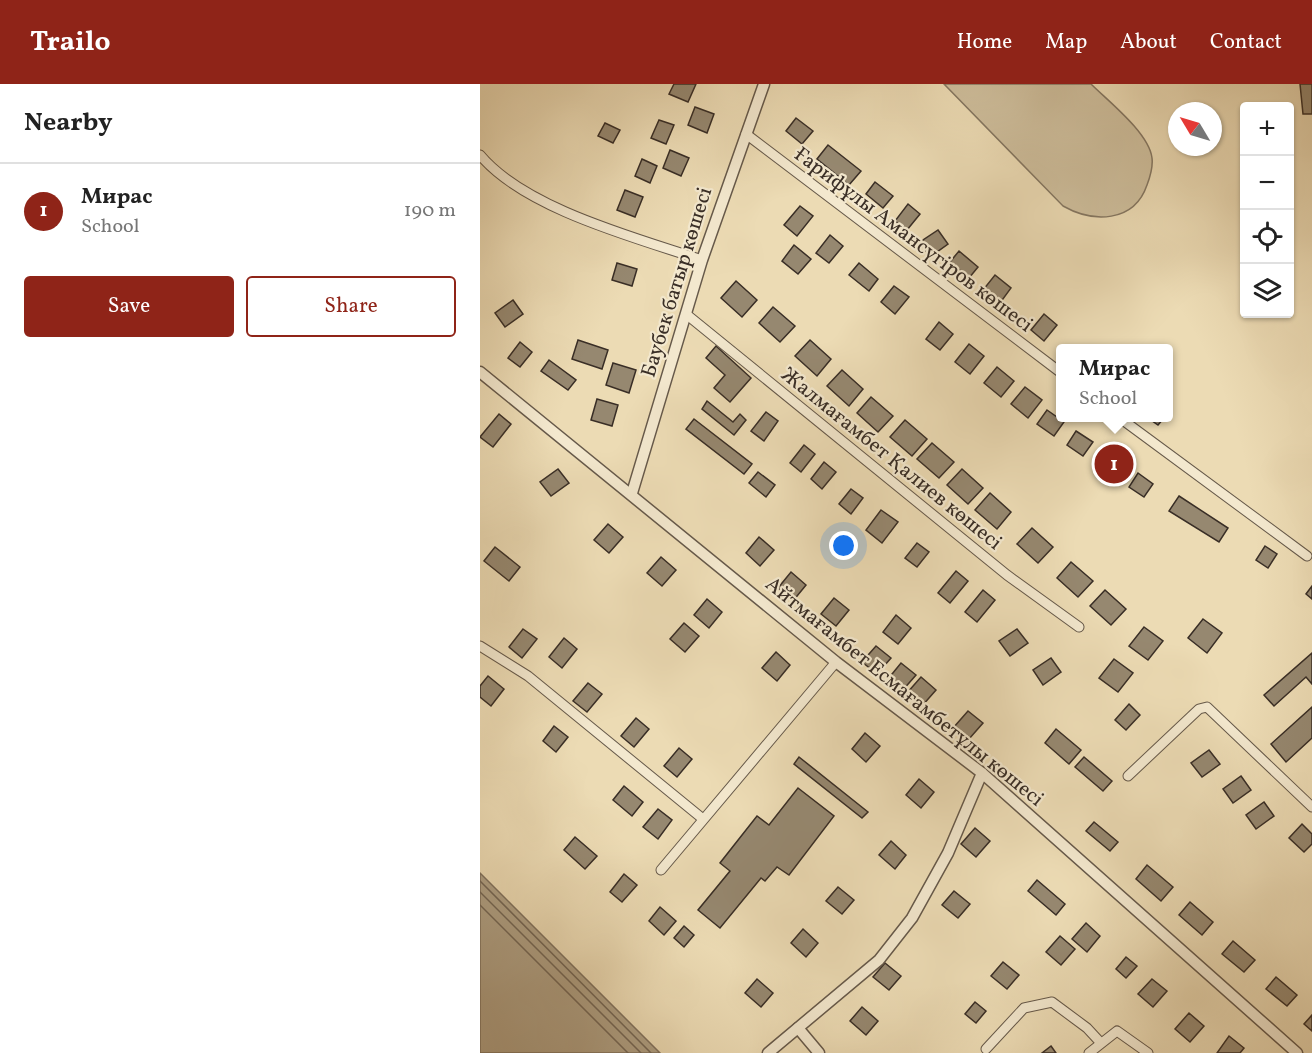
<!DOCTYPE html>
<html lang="en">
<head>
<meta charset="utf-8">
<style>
  body { margin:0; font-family:Vollkorn,serif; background:#f2f2f2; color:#222 }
  .controls { position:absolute; right:18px; top:18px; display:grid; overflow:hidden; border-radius:6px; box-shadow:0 2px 4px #0004 }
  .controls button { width:54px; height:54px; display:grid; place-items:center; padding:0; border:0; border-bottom:2px solid #e0e0e0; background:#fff; color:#222; font:30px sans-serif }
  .compass { position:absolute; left:688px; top:18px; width:54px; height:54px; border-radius:50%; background:#fff; box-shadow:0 2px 4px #0004; rotate:308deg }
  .you { position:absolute; left:364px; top:462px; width:21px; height:21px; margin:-15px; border:4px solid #fff; border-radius:50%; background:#1a73e8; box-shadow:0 0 0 9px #1a73e833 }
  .badge { display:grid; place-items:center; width:39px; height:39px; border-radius:50%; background:#8f2418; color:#fff; font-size:20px; font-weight:700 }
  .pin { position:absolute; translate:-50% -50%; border:3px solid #fff; box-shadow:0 2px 6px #0006 }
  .popup { position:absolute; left:576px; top:260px; width:117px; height:78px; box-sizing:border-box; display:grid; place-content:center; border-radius:6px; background:#fff; filter:drop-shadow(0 2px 4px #0005); font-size:20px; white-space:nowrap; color:#767676 }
  .popup b { font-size:22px; color:#222 }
  .popup::after { content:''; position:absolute; left:50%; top:100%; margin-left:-12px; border:12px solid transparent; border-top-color:#fff }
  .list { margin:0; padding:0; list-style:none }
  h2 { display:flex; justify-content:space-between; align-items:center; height:78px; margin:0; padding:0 24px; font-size:26px }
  h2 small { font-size:20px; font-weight:400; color:#767676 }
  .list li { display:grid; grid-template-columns:39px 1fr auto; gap:18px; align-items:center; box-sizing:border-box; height:96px; padding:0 24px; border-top:2px solid #e0e0e0 }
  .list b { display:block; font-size:22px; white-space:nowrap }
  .list p { margin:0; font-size:20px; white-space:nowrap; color:#767676 }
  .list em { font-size:20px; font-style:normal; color:#767676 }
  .actions { display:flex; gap:12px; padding:18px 24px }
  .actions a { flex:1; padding:14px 0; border:2px solid #8f2418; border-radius:6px; text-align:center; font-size:21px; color:#8f2418 }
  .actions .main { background:#8f2418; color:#fff }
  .icon { flex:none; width:33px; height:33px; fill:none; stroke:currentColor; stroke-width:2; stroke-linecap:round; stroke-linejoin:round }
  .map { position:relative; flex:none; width:832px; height:969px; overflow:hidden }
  header { display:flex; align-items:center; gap:36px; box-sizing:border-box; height:84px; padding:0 30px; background:#8f2418; color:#fff }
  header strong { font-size:28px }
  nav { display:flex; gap:33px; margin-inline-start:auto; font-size:21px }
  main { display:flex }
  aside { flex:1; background:#fff }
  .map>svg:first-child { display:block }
  .green { fill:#cebe9c; stroke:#847661; stroke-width:1.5 }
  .water { fill:#afa084; stroke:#80725e; stroke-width:1.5 }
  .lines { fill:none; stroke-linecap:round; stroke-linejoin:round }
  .shore { stroke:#746755; stroke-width:1.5 }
  .building { fill:#968870; stroke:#392e26; stroke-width:1.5 }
  .minor-casing { stroke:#66594a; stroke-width:11 }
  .tertiary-casing { stroke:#66594a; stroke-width:13 }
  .minor { stroke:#f3e8ce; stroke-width:9 }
  .tertiary { stroke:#f3e8ce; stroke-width:10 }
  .labels { text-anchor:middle; stroke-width:4.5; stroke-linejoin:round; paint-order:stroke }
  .street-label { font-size:21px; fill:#392e26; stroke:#f3e8ce }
</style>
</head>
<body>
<header>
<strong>Trailo</strong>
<nav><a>Home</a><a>Map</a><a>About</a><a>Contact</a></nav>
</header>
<main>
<aside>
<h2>Nearby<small></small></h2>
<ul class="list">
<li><span class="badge">1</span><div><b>Мирас</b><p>School</p></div><em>190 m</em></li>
</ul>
<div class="actions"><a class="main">Save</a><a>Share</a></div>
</aside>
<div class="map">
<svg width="832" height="969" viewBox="0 0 832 969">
  <rect width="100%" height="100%" fill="#ecdbb4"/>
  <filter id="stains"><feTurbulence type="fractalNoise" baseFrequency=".00333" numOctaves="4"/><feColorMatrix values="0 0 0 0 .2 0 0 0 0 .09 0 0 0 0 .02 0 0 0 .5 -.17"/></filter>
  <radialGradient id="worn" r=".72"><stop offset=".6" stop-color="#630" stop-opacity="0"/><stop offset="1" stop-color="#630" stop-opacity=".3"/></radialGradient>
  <!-- green -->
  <path class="green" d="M464 0H611C628 17 669 49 672 74 673 82 670 93 667 101 654 139 613 139 583 122Z"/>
  <!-- water -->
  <path class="water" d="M0 789 180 969H0Z"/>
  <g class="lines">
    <!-- shore -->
    <g class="shore">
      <path d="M0 797 171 969"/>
      <path d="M0 808 161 969"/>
      <path d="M0 821 148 969"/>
    </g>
  </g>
  <!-- building -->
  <g class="building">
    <path d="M194 0H216L208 18 189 10Z"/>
    <path d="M820 0H832V30H823Z"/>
    <path d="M215 23 234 30 227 49 208 41Z"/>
    <path d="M316 34 333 47 322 60 306 47Z"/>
    <path d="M179 36 194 41 186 60 171 54Z"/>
    <path d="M125 39 140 46 133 59 118 52Z"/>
    <path d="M348 61 381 87 369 101 337 75Z"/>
    <path d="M190 66 209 74 201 92 183 84Z"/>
    <path d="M162 75 177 82 170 99 155 92Z"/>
    <path d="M395 98 413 112 403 124 386 110Z"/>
    <path d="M145 106 163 113 155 133 137 126Z"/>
    <path d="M428 120 440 130 427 146 415 137Z"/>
    <path d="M320 122 333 132 317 152 304 141Z"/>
    <path d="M458 146 468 160 450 173 440 158Z"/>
    <path d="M350 151 363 162 349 179 336 169Z"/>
    <path d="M314 161 331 175 318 190 302 177Z"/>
    <path d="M479 167 498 183 489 194 470 178Z"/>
    <path d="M137 179 157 185 152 202 132 196Z"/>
    <path d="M379 179 398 195 389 207 369 191Z"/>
    <path d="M515 191 531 204 520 219 503 206Z"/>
    <path d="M256 197 277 216 262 233 241 214Z"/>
    <path d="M414 202 429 213 415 230 401 218Z"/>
    <path d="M33 216 43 230 25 243 15 229Z"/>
    <path d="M293 223 315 242 300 258 279 239Z"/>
    <path d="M564 230 577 241 564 257 551 246Z"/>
    <path d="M459 238 473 250 460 266 446 255Z"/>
    <path d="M98 256 128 266 122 285 92 275Z"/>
    <path d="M330 256 351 275 337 292 315 272Z"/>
    <path d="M40 258 52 268 40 283 28 274Z"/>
    <path d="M489 260 504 272 490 290 475 278Z"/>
    <path d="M236 262 271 294 250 318 234 304 245 291 226 274Z"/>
    <path d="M69 276 96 296 88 306 61 287Z"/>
    <path d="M133 279 156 286 149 309 126 301Z"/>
    <path d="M517 283 534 297 521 313 504 299Z"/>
    <path d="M362 286 383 305 369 322 347 302Z"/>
    <path d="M545 303 562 316 548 334 531 320Z"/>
    <path d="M391 313 413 332 398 348 377 329Z"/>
    <path d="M117 315 138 321 132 342 111 336Z"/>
    <path d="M227 317 253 338 260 330 266 336 254 351 222 325Z"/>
    <path d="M567 326 584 338 574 352 557 340Z"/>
    <path d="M286 328 298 337 284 357 271 347Z"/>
    <path d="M19 330 31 340 13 363 0 353Z"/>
    <path d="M668 334H684L678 341Z"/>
    <path d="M214 335 272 380 264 390 206 345Z"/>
    <path d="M425 336 447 355 432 372 410 353Z"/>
    <path d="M596 347 613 358 603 372 587 361Z"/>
    <path d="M452 359 474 378 459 394 437 375Z"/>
    <path d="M324 361 335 370 321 388 310 379Z"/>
    <path d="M628 366 643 376 634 390 619 379Z"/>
    <path d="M344 378 356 388 342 405 331 395Z"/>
    <path d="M78 385 89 399 71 412 60 398Z"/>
    <path d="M482 385 503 404 488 420 467 401Z"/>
    <path d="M278 388 295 401 286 413 269 399Z"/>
    <path d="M658 389 673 400 664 413 649 403Z"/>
    <path d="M371 405 383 414 371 430 359 420Z"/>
    <path d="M510 409 531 428 517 445 495 426Z"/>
    <path d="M699 412 748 444 739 458 689 427Z"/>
    <path d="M401 426 418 438 402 459 386 446Z"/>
    <path d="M128 440 143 453 129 469 114 456Z"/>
    <path d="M552 444 573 463 558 479 537 460Z"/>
    <path d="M279 453 294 466 280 482 266 469Z"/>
    <path d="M437 459 449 468 437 483 425 474Z"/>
    <path d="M785 462 797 470 788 484 776 476Z"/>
    <path d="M15 463 40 483 29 497 4 477Z"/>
    <path d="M181 473 196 486 182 502 167 489Z"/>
    <path d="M591 478 613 497 598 513 577 494Z"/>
    <path d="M476 487 488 497 470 519 458 509Z"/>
    <path d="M311 488 326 501 313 517 298 504Z"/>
    <path d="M832 502V515L826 510Z"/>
    <path d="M503 506 515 516 497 538 485 528Z"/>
    <path d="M625 506 646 525 631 541 610 522Z"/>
    <path d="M354 514 369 526 356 542 341 530Z"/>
    <path d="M227 515 242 528 229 544 214 531Z"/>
    <path d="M416 531 431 544 418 560 403 548Z"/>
    <path d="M723 535 742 549 727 569 708 554Z"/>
    <path d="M204 539 219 552 205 568 190 555Z"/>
    <path d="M664 543 683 557 668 576 649 562Z"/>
    <path d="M43 545 57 555 42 574 29 563Z"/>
    <path d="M537 545 548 559 530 572 519 557Z"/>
    <path d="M84 554 97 565 82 584 69 573Z"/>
    <path d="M396 562 411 574 397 590 382 578Z"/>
    <path d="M296 568 310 581 297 597 282 584Z"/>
    <path d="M832 569V600L826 593 794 622 784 611Z"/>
    <path d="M571 574 581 588 563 601 553 586Z"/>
    <path d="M634 575 653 589 638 608 619 594Z"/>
    <path d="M421 579 436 591 422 607 408 595Z"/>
    <path d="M8 592 24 605 11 622 0 613V602Z"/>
    <path d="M441 593 456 606 442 622 427 609Z"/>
    <path d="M108 599 122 610 107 628 93 617Z"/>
    <path d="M649 620 660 631 646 646 635 636Z"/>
    <path d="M832 623V654L806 678 791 660Z"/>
    <path d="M488 627 503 639 489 655 474 643Z"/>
    <path d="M156 634 169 645 154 663 141 652Z"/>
    <path d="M74 642 88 653 76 668 63 657Z"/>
    <path d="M576 645 601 666 589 680 565 659Z"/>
    <path d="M385 649 400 662 386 678 372 665Z"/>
    <path d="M199 664 212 675 197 693 184 682Z"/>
    <path d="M729 666 740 680 722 693 711 679Z"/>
    <path d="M319 673 388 728 382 734 314 680Z"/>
    <path d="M604 673 632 697 623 707 595 683Z"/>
    <path d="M761 692 771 706 753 719 743 705Z"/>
    <path d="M439 695 454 708 441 724 426 711Z"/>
    <path d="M144 702 163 718 152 732 133 716Z"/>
    <path d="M318 704 354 732 309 791 297 783 285 797 281 794 240 844 218 826 250 787 240 779 277 732 289 741Z"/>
    <path d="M784 718 794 732 776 745 766 731Z"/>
    <path d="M178 725 192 736 178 755 163 743Z"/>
    <path d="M614 738 638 758 630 767 606 747Z"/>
    <path d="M822 740 832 750V760L824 768 809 754Z"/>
    <path d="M495 744 510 757 496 773 481 760Z"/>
    <path d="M95 753 117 772 105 785 84 766Z"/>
    <path d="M411 757 426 771 415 785 399 771Z"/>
    <path d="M667 781 693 803 681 817 656 795Z"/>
    <path d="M144 790 157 801 142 818 130 808Z"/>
    <path d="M557 796 585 820 576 831 548 807Z"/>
    <path d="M358 803 374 816 362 830 346 817Z"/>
    <path d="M474 807 490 820 478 834 462 821Z"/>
    <path d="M710 818 733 838 722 851 699 831Z"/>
    <path d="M180 823 196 837 184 851 169 837Z"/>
    <path d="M606 839 620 852 607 868 592 855Z"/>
    <path d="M204 842 214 851 204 863 194 854Z"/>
    <path d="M323 845 338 859 326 873 311 859Z"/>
    <path d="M580 852 595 865 581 881 566 868Z"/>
    <path d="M753 857 775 876 764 888 742 870Z"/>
    <path d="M646 873 657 882 646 894 636 885Z"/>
    <path d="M523 878 539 891 527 905 511 892Z"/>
    <path d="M405 879 421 892 409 906 393 893Z"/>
    <path d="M796 893 817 911 807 922 786 905Z"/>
    <path d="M277 895 293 909 281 923 265 909Z"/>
    <path d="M672 895 687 907 673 923 658 910Z"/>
    <path d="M495 918 506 927 496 939 485 930Z"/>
    <path d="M382 923 398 937 386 951 370 937Z"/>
    <path d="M709 929 724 942 710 958 695 945Z"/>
    <path d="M832 931V947L824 940Z"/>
    <path d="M749 952 764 964 760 969H737Z"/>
    <path d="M571 962 576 969H562Z"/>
  </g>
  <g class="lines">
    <defs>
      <g id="minor">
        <path d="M266 50 580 288"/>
        <path d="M0 71C45 125 157 154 222 176"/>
        <path d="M206 230 527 491 599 543"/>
        <path d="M640 334 827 472"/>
        <path d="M0 562 48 592 223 735"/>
        <path d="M648 692 719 625 727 623 832 723"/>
        <path d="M181 786 356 578"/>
        <path d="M506 965 544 924 572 918 607 944 620 958"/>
        <path d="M609 969 637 947 668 969"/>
      </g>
      <g id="tertiary">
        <path d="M0 288 356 578 502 689 817 969"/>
        <path d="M152 409 222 176 284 0"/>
        <path d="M318 944 339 969"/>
        <path d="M288 969 399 876 432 834 468 769 502 689"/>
      </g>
    </defs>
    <!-- minor casing -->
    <use href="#minor" class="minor-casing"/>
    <!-- tertiary casing -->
    <use href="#tertiary" class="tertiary-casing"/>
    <!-- minor -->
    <use href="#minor" class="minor"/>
    <!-- tertiary -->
    <use href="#tertiary" class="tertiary"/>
  </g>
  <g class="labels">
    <!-- street labels -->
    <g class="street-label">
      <text transform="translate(434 155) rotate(37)" y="7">Ғарифұлы Амансүгіров көшесі</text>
      <text transform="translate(196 198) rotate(-73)" y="7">Баубек батыр көшесі</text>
      <text transform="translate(412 374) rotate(39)" y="7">Жалмағамбет Қалиев көшесі</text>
      <text transform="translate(425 607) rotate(39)" y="7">Айтмағамбет Есмағамбетұлы көшесі</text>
    </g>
  </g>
  <rect width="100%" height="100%" filter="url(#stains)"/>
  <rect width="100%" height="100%" fill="url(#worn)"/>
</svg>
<div class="controls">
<button>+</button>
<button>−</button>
<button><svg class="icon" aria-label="locate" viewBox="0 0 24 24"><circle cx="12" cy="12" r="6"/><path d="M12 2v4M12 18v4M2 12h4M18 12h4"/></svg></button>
<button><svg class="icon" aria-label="layers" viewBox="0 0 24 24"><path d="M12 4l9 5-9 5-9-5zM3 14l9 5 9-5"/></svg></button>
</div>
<svg class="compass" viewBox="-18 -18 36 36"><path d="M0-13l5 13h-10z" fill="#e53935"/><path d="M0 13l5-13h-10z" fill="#767676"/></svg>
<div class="you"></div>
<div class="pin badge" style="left:634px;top:380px">1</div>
<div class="popup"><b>Мирас</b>School</div>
</div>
</main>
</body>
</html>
